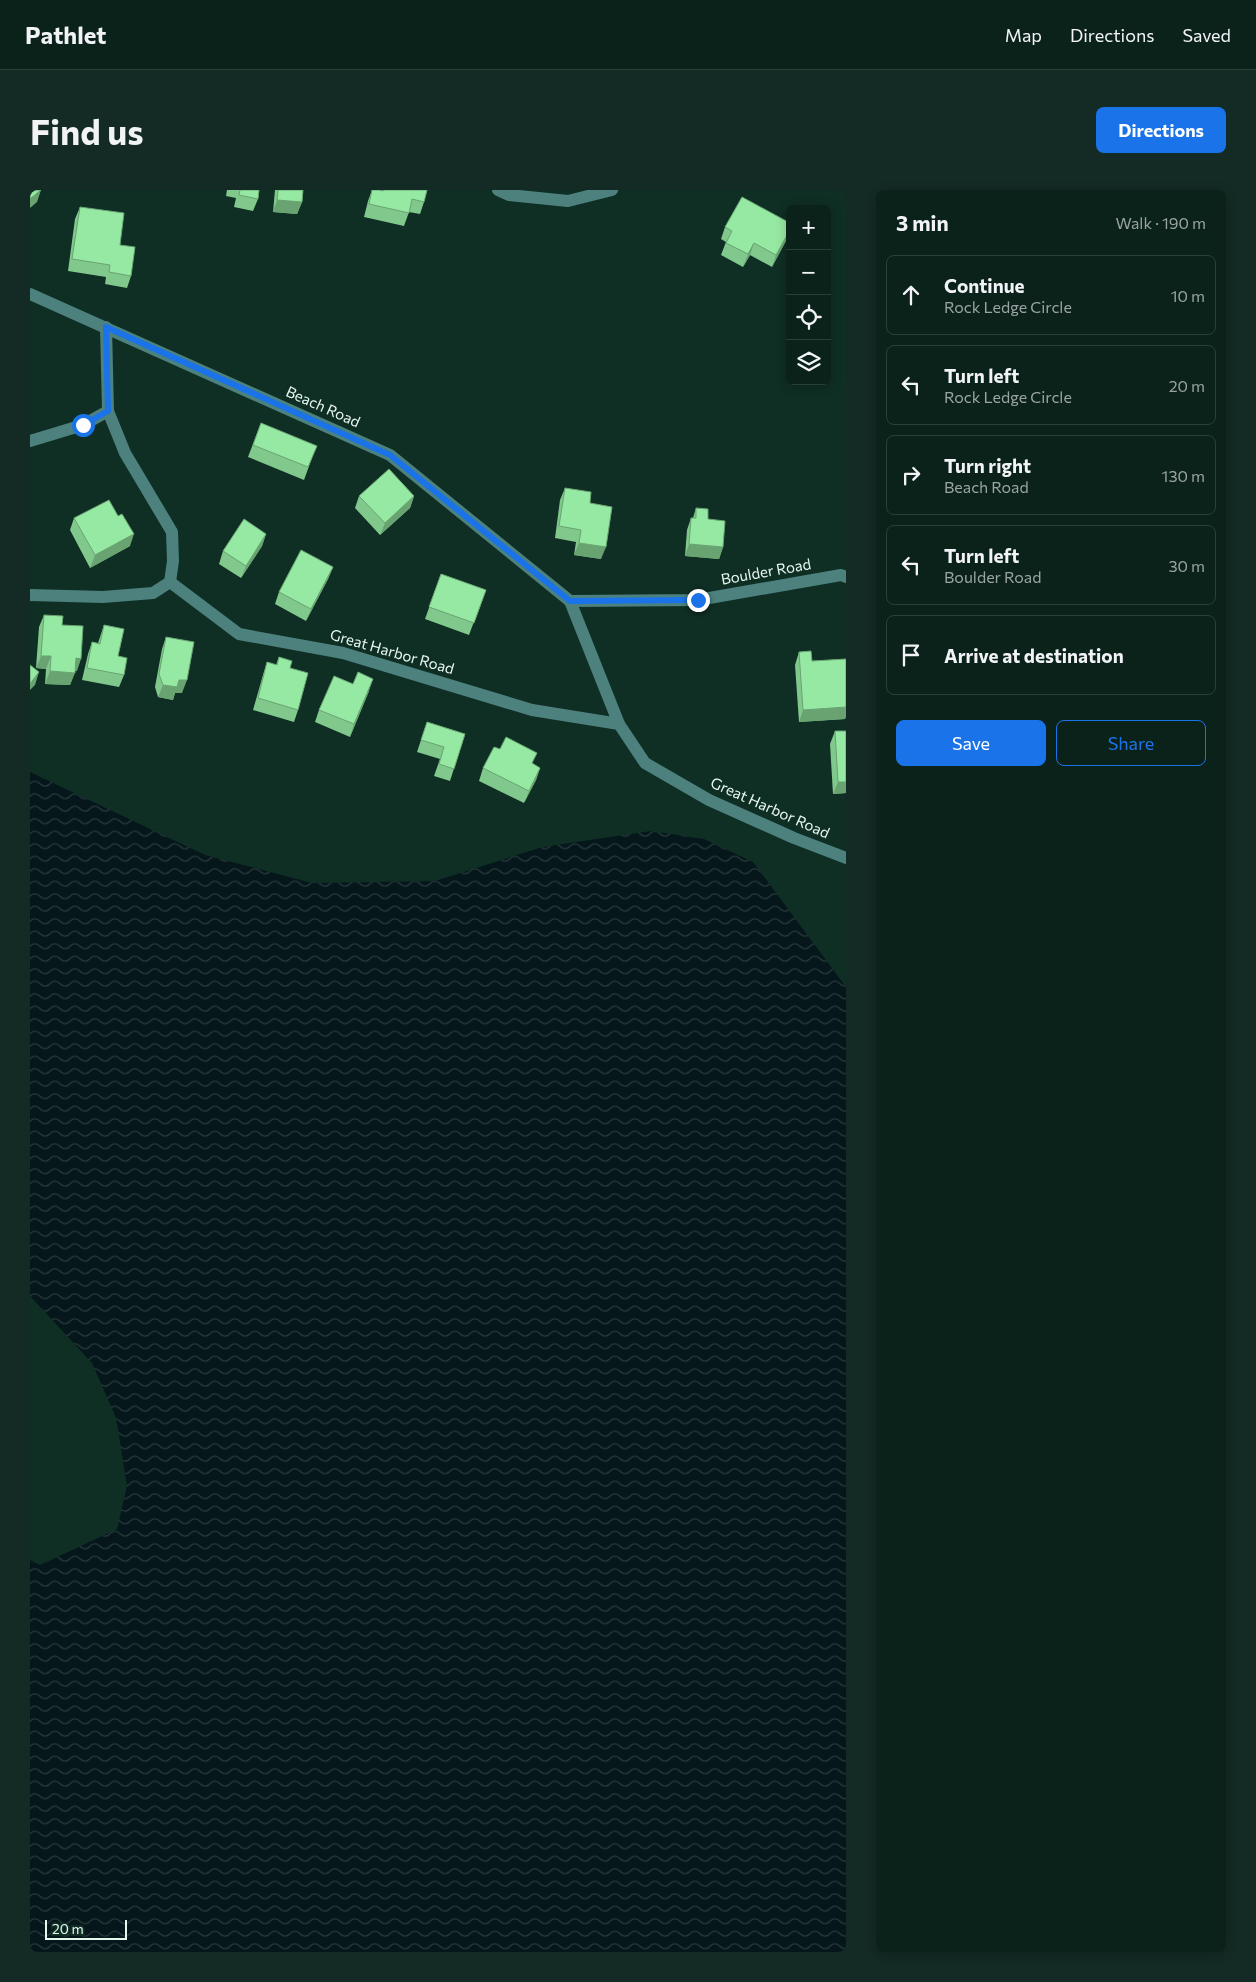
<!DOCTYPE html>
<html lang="en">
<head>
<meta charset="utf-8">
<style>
  body { margin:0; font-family:Commissioner,sans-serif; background:#142a24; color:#f1f3f6 }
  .controls { position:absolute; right:15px; top:15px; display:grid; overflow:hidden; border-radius:8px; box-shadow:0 2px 12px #0003 }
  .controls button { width:45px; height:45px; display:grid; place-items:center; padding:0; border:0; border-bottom:1px solid #2b3f3a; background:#0b221b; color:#f1f3f6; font:25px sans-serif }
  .scale { position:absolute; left:15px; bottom:12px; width:82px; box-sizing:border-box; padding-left:5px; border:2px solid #e6f7f0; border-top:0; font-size:14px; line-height:18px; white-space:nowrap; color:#e6f7f0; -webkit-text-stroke:4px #0f2e24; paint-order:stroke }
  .stop { position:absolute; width:15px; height:15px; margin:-11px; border:4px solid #1a73e8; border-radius:50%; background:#fff }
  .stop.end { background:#1a73e8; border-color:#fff; box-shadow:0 1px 5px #0008 }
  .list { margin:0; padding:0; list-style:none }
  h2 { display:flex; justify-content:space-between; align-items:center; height:65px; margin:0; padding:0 20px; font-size:21px }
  h2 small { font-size:16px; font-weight:400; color:#9aa4a3 }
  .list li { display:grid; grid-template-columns:32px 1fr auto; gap:15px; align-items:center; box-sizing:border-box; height:80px; margin:0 10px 10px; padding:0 10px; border:1px solid #2b3f3a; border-radius:8px }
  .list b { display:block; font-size:19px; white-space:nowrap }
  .list p { margin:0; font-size:16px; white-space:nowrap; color:#9aa4a3 }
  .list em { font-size:16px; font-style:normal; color:#9aa4a3 }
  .actions { display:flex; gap:10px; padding:15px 20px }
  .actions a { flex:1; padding:11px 0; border:1px solid #1a73e8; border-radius:8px; text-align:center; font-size:18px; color:#1a73e8 }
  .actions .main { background:#1a73e8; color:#fff }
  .icon { flex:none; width:28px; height:28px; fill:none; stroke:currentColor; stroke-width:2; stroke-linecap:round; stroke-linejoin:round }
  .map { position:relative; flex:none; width:816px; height:1762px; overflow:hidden; border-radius:8px }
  header { display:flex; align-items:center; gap:30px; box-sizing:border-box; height:70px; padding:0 25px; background:#0b221b; border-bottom:1px solid #2b3f3a }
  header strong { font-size:24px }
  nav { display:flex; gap:28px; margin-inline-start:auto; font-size:18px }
  .intro { display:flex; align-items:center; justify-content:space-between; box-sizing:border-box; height:120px; padding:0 30px }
  h1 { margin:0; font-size:35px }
  .button { padding:12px 22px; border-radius:8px; background:#1a73e8; color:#fff; font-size:18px; font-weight:700 }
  main { display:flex; gap:30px; padding:0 30px }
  aside { flex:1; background:#0b221b; border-radius:8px; box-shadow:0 2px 12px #0003 }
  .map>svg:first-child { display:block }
  .water { fill:url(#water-waves) }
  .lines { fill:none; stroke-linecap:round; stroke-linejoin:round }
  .minor { stroke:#4c817e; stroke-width:12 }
  .wall { fill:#81c88c }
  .shaded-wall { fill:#69a372 }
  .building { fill:#96e9a3; stroke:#69a372 }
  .route { stroke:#1a73e8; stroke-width:6 }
  .labels { text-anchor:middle; stroke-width:5; stroke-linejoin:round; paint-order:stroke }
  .street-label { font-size:15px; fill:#e6f7f0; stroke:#0f2e24 }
</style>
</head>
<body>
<header>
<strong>Pathlet</strong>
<nav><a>Map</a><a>Directions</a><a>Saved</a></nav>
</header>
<div class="intro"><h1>Find us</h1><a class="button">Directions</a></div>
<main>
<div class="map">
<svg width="816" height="1762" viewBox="0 0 816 1762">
  <defs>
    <pattern id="water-waves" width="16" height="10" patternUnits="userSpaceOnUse" patternTransform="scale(1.25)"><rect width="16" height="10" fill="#05171b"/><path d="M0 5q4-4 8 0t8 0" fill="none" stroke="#293a3c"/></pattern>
  </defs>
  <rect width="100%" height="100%" fill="#0f2e24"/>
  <!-- water -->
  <path class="water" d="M0 582 175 665 282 693 405 691 512 657 621 641 674 649 723 672 816 797V1762H0V1370L10 1375 87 1339 97 1296 86 1228 62 1173 0 1106Z"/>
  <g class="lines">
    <!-- minor -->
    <g class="minor">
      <path d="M468 0 479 5 538 11 582 0"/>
      <path d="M0 104 360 265 540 411"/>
      <path d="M76 137 78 221"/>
      <path d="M0 251 53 235 78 221 95 263 142 342 143 371 140 392 123 403 73 407 0 405"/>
      <path d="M140 392 209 444 313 463 502 520 589 534 615 573 679 610 764 648 816 668"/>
      <path d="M540 411 668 410 811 385 816 387"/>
      <path d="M540 411 589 534"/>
    </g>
  </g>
  <!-- wall -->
  <g class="wall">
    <path d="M197 0H229L228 9 223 21 204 17 206 8 196 6Z"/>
    <path d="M245 0H273L272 12 267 24 243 22Z"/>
    <path d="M342 0 352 1V0H397L394 12 390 24 379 22 374 36 334 27 338 11Z"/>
    <path d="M50 17 90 55 101 86 97 98 75 94 76 87 38 81 45 29Z"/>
    <path d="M695 37 758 47 742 77 720 65 713 77 691 65 696 52 691 49Z"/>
    <path d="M231 233 282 268 274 290 218 267Z"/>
    <path d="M535 298 560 313 571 369 544 365 546 352 525 348 530 310Z"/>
    <path d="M329 306H384L380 318 350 345 325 318Z"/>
    <path d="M666 318 678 329 693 357 689 369 655 366 657 340 661 328H663Z"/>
    <path d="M44 328 100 356 60 378 40 340Z"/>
    <path d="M236 344 232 356 211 388 189 374 193 361Z"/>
    <path d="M303 377 298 389 276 431 245 414 249 402Z"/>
    <path d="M411 384 456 400 439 445 395 429Z"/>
    <path d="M14 425 47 481H45L40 495 15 494 16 479 6 478 9 437Z"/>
    <path d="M74 435 88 466 94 485 89 497 52 490 58 464 62 452 68 453Z"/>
    <path d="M136 447 152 503H145L143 510 128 507 125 497 132 459Z"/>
    <path d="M769 462 782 471 816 469V526L815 529 769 532 765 475Z"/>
    <path d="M249 467 260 478 268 520 264 532 223 520 233 485 237 472 246 475Z"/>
    <path d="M339 501 320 547 285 532 289 520Z"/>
    <path d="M397 532 435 544 420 591 404 586 410 569 387 562Z"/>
    <path d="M805 541H816V603L803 604 800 554Z"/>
    <path d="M503 574 510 578 506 590 494 613 449 591 453 578Z"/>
  </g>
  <!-- shaded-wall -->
  <g class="shaded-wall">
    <path d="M11 0 7 12 0 18V9Z"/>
    <path d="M247 10 272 12 267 24 243 22Z"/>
    <path d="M760 40 758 47 742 77 746 65Z"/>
    <path d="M724 53 720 65 713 77 718 64Z"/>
    <path d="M384 306 380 318 350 345 355 333Z"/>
    <path d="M104 344 100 356 60 378 65 365Z"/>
    <path d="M236 344 232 356 211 388 216 376Z"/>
    <path d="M549 353 576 357 571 369 544 365Z"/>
    <path d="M659 354 693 357 689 369 655 366Z"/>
    <path d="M303 377 298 389 276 431 281 419Z"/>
    <path d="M11 466H21L16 479 6 478Z"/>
    <path d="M46 468 51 469 47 481H41Z"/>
    <path d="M20 481 45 483 40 495 15 494Z"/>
    <path d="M9 482 5 495 0 500V494Z"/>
    <path d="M343 489 339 501 320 547 324 534Z"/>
    <path d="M149 490H157L152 503H145L143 510 128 507 133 495Z"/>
    <path d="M816 517V526L815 529 769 532 773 520Z"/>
    <path d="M510 578 506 590 494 613 499 601Z"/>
    <path d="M808 592H816V603L803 604Z"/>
  </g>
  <!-- building -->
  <g class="building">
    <path d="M0 0H11L0 9Z"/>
    <path d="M210 0H229L228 9 209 5Z"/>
    <path d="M248 0H273L272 12 247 10Z"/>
    <path d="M342 0H349L353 1 354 0H397L394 12 382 9 379 23 339 14Z"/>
    <path d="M712 7 760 33V40L746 65 724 53 718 64 696 53 702 41 695 37Z"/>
    <path d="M50 17 94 23 90 55 105 57 101 86 79 82 80 75 42 69Z"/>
    <path d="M231 233 287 256 278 277 223 255Z"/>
    <path d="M359 279 384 306 355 333 329 306Z"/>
    <path d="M535 298 561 302 560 313 582 317 576 357 549 353 551 340 529 336Z"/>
    <path d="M79 310 88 326 92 324 104 344 65 365 44 328Z"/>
    <path d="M666 318 678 319V329L695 331 693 357 659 354 661 328H666Z"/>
    <path d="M214 329 236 344 216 376 193 361Z"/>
    <path d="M271 360 303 377 281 419 249 402Z"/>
    <path d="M411 384 456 400 444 433 399 417Z"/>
    <path d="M14 425 33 426 32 435 53 436 51 469 46 468 45 483 20 481 21 466H11Z"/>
    <path d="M74 435 94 439 88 466 97 468 94 485 57 478 62 452 70 454Z"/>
    <path d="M136 447 164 452 157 490H149L147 497 133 495 129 484Z"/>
    <path d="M781 461 782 471 816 469V517L773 520 769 462Z"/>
    <path d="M249 467 262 471 260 478 278 483 268 520 228 508 237 472 247 475Z"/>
    <path d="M0 475 9 482 0 494Z"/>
    <path d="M328 482 343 489 324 534 289 520 304 486 323 494Z"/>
    <path d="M397 532 435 544 424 579 409 574 414 557 391 550Z"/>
    <path d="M805 541H816V592H808Z"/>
    <path d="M476 547 507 563 502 573 510 578 499 601 453 578 464 557 470 559Z"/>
  </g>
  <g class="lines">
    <!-- route -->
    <path class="route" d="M53 235 78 221 76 137 360 265 540 411 668 410"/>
  </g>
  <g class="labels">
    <!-- street labels -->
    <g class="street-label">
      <text transform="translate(293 217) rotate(24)" y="5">Beach Road</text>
      <text transform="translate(736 382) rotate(-10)" y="5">Boulder Road</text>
      <text transform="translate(362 462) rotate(16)" y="5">Great Harbor Road</text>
      <text transform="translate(740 618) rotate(24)" y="5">Great Harbor Road</text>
    </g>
  </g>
</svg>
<div class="controls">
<button>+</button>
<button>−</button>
<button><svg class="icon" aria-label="locate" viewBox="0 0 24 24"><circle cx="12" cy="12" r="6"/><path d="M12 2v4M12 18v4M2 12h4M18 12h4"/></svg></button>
<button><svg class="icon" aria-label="layers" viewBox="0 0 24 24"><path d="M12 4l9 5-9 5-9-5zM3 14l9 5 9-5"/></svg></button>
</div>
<div class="scale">20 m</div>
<div class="stop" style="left:53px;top:235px"></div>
<div class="stop end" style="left:668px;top:410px"></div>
</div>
<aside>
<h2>3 min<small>Walk · 190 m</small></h2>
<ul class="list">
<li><svg class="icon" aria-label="ahead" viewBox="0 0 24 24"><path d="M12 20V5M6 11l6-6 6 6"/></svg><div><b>Continue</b><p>Rock Ledge Circle</p></div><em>10 m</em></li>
<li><svg class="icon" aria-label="left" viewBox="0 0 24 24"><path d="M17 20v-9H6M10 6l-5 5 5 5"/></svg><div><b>Turn left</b><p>Rock Ledge Circle</p></div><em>20 m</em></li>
<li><svg class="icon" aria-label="right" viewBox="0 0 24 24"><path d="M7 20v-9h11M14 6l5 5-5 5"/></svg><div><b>Turn right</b><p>Beach Road</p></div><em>130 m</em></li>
<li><svg class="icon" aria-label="left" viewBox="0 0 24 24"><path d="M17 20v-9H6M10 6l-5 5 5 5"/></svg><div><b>Turn left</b><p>Boulder Road</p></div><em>30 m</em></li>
<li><svg class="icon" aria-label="arrive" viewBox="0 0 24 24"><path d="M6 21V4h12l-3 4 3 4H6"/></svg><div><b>Arrive at destination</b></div></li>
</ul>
<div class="actions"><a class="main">Save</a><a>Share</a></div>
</aside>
</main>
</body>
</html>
